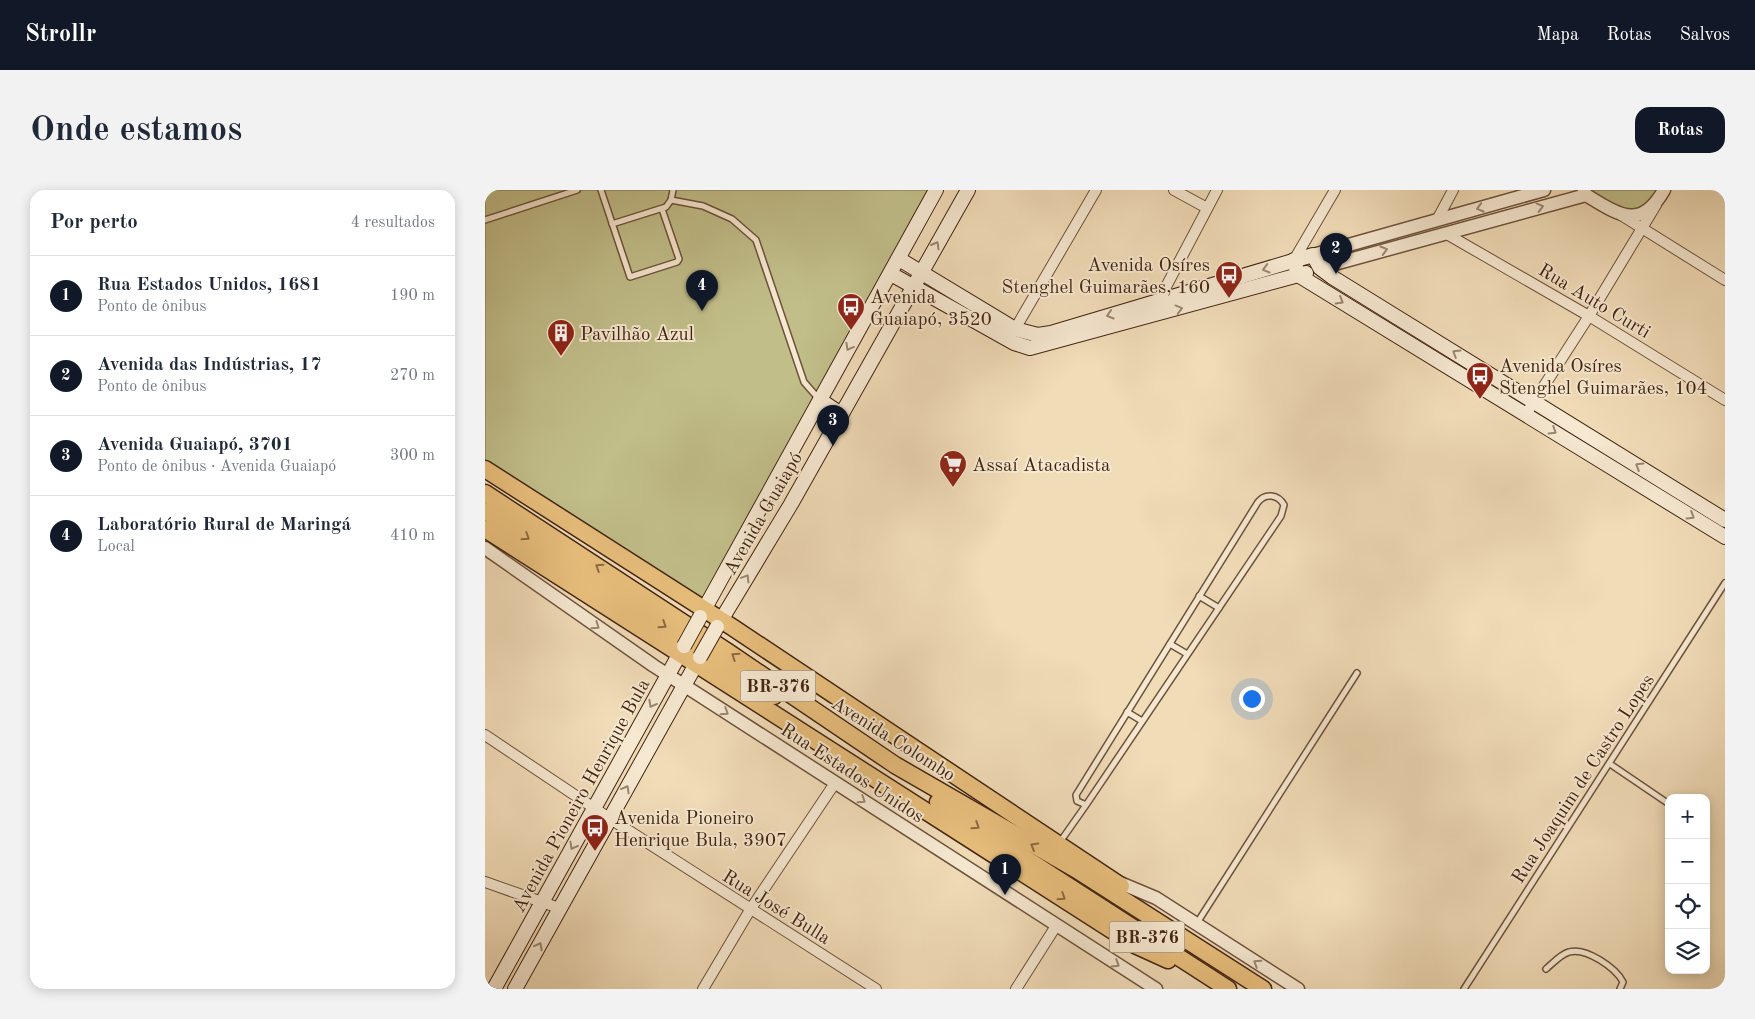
<!DOCTYPE html>
<html lang="pt">
<head>
<meta charset="utf-8">
<style>
  body { margin:0; font-family:"Old Standard TT",serif; background:#f2f2f3; color:#1f2937 }
  .controls { position:absolute; right:15px; bottom:15px; display:grid; overflow:hidden; border-radius:10px; box-shadow:0 2px 12px #0003 }
  .controls button { width:45px; height:45px; display:grid; place-items:center; padding:0; border:0; border-bottom:1px solid #e0e1e3; background:#fff; color:#1f2937; font:25px sans-serif }
  .you { position:absolute; left:766px; top:508px; width:18px; height:18px; margin:-12px; border:4px solid #fff; border-radius:50%; background:#1a73e8; box-shadow:0 0 0 8px #1a73e833 }
  .badge { display:grid; place-items:center; width:32px; height:32px; border-radius:50%; background:#111827; color:#fff; font-size:16px; font-weight:700 }
  .pin { position:absolute; translate:-50% -41px; filter:drop-shadow(0 1px 2px #0008) }
  .pin::after { content:''; position:absolute; top:26px; width:18px; height:15px; background:inherit; clip-path:polygon(0 0,100% 0,50% 100%) }
  .list { margin:0; padding:0; list-style:none }
  h2 { display:flex; justify-content:space-between; align-items:center; height:65px; margin:0; padding:0 20px; font-size:21px }
  h2 small { font-size:16px; font-weight:400; color:#747a83 }
  .list li { display:grid; grid-template-columns:32px 1fr auto; gap:15px; align-items:center; box-sizing:border-box; height:80px; padding:0 20px; border-top:1px solid #e0e1e3 }
  .list b { display:block; font-size:19px; white-space:nowrap }
  .list p { margin:0; font-size:16px; white-space:nowrap; color:#747a83 }
  .list em { font-size:16px; font-style:normal; color:#747a83 }
  .icon { flex:none; width:28px; height:28px; fill:none; stroke:currentColor; stroke-width:2; stroke-linecap:round; stroke-linejoin:round }
  .map { position:relative; flex:none; width:1240px; height:799px; overflow:hidden; border-radius:15px }
  header { display:flex; align-items:center; gap:30px; box-sizing:border-box; height:70px; padding:0 25px; background:#111827; color:#fff }
  header strong { font-size:24px }
  nav { display:flex; gap:28px; margin-inline-start:auto; font-size:18px }
  .intro { display:flex; align-items:center; justify-content:space-between; box-sizing:border-box; height:120px; padding:0 30px }
  h1 { margin:0; font-size:35px }
  .button { padding:12px 22px; border-radius:15px; background:#111827; color:#fff; font-size:18px; font-weight:700 }
  main { display:flex; gap:30px; padding:0 30px }
  aside { flex:1; background:#fff; border-radius:15px; box-shadow:0 2px 12px #0003 }
  .map>svg:first-child { display:block }
  .green { fill:#c1be8a; stroke:#82724e }
  .lines { fill:none; stroke-linecap:round; stroke-linejoin:round }
  .service-casing { stroke:#6e533b; stroke-width:8 }
  .minor-casing { stroke:#6e533b; stroke-width:12 }
  .tertiary-casing { stroke:#6e533b; stroke-width:15 }
  .secondary-casing { stroke:#422511; stroke-width:16 }
  .primary-casing { stroke:#422511; stroke-width:19 }
  .service { stroke:#f6e8d1; stroke-width:5 }
  .minor { stroke:#f6e8d1; stroke-width:10 }
  .tertiary { stroke:#f6e8d1; stroke-width:12 }
  .secondary { stroke:#f6e8d1; stroke-width:14 }
  .primary { stroke:#e8be7c; stroke-width:16 }
  .secondary-bridge-casing { stroke:#422511; stroke-width:16; stroke-linecap:butt }
  .secondary-bridge { stroke:#f6e8d1; stroke-width:14 }
  .oneway { stroke:#9c8671 }
  .oneway2 { stroke:#8d6a41 }
  .labels { text-anchor:middle; stroke-width:4; stroke-linejoin:round; paint-order:stroke }
  .shield { fill:#f6e8d1; stroke:#78604b; stroke-width:1 }
  .shield-label { font-size:18px; font-weight:bold; fill:#422511 }
  .poi-label { font-size:19px; fill:#422511; stroke:#f6e8d1; text-anchor:start }
  .street-label { font-size:19px; fill:#422511; stroke:#f6e8d1 }
</style>
</head>
<body>
<header>
<strong>Strollr</strong>
<nav><a>Mapa</a><a>Rotas</a><a>Salvos</a></nav>
</header>
<div class="intro"><h1>Onde estamos</h1><a class="button">Rotas</a></div>
<main>
<aside>
<h2>Por perto<small>4 resultados</small></h2>
<ul class="list">
<li><span class="badge">1</span><div><b>Rua Estados Unidos, 1681</b><p>Ponto de ônibus</p></div><em>190 m</em></li>
<li><span class="badge">2</span><div><b>Avenida das Indústrias, 17</b><p>Ponto de ônibus</p></div><em>270 m</em></li>
<li><span class="badge">3</span><div><b>Avenida Guaiapó, 3701</b><p>Ponto de ônibus · Avenida Guaiapó</p></div><em>300 m</em></li>
<li><span class="badge">4</span><div><b>Laboratório Rural de Maringá</b><p>Local</p></div><em>410 m</em></li>
</ul>
</aside>
<div class="map">
<svg width="1240" height="799" viewBox="0 0 1240 799">
  <rect width="100%" height="100%" fill="#f1dcb8"/>
  <filter id="stains"><feTurbulence type="fractalNoise" baseFrequency=".004" numOctaves="4"/><feColorMatrix values="0 0 0 0 .2 0 0 0 0 .09 0 0 0 0 .02 0 0 0 .5 -.17"/></filter>
  <radialGradient id="worn" r=".72"><stop offset=".6" stop-color="#630" stop-opacity="0"/><stop offset="1" stop-color="#630" stop-opacity=".3"/></radialGradient>
  <!-- green -->
  <g class="green">
    <path d="M0 0H451L218 419 0 279Z"/>
    <path d="M1099 0H1179L1149 25Z"/>
  </g>
  <g class="lines">
    <defs>
      <g id="service">
        <path d="M116 0 145 87 192 72 194 69 177 19"/>
        <path d="M186 10 218 16 247 29 271 50 319 192 333 208"/>
        <path d="M0 30 92 0"/>
        <path d="M127 34 181 17 186 10 188 0"/>
        <path d="M714 406 734 418"/>
        <path d="M685 454 702 464"/>
        <path d="M642 522 657 531"/>
        <path d="M1125 574 1184 614"/>
        <path d="M575 652 601 615 796 326 799 315C793 304 780 303 773 312L591 605 592 611 601 615"/>
        <path d="M712 733 872 483"/>
        <path d="M1061 779C1068 773 1076 764 1084 762 1101 757 1131 778 1138 792L1135 799"/>
        <path d="M979 799 1240 393"/>
      </g>
      <g id="minor">
        <path d="M689 0 722 18"/>
        <path d="M1136 25 1240 90"/>
        <path d="M952 30 968 0"/>
        <path d="M960 43 1104 126 1240 210"/>
        <path d="M809 70 850 0"/>
        <path d="M674 110 732 0"/>
        <path d="M530 139 611 0"/>
        <path d="M1041 224 1104 126 1171 15"/>
        <path d="M0 545 124 628 391 799"/>
        <path d="M0 692 74 718"/>
        <path d="M218 799 265 720 350 593"/>
        <path d="M531 799 571 736"/>
      </g>
      <g id="tertiary">
        <path d="M1099 0 1101 5C1133 24 1155 42 1179 0"/>
        <path d="M828 65 1059 0"/>
        <path d="M835 78 1101 5"/>
        <path d="M0 358 169 476 671 799"/>
        <path d="M628 690 671 708 813 799"/>
      </g>
      <g id="secondary">
        <path d="M414 69 530 139 553 145 566 143 828 65 835 78 847 87 1240 330"/>
        <path d="M809 70 813 85 1240 347"/>
        <path d="M406 84 529 153 545 158 821 83"/>
        <path d="M335 210 356 224"/>
        <path d="M215 427 451 0"/>
        <path d="M232 437 306 314 483 0"/>
        <path d="M9 799 199 456"/>
        <path d="M30 799 215 467"/>
      </g>
      <g id="primary">
        <path d="M0 279 247 437 636 696"/>
        <path d="M0 303 243 462 410 575 592 680 778 799"/>
        <path d="M0 321 289 506"/>
        <path d="M0 339 650 755 683 770"/>
        <path d="M453 612 743 799"/>
      </g>
    </defs>
    <!-- service casing -->
    <use href="#service" class="service-casing"/>
    <!-- minor casing -->
    <use href="#minor" class="minor-casing"/>
    <!-- tertiary casing -->
    <use href="#tertiary" class="tertiary-casing"/>
    <!-- secondary casing -->
    <use href="#secondary" class="secondary-casing"/>
    <!-- primary casing -->
    <use href="#primary" class="primary-casing"/>
    <!-- service -->
    <use href="#service" class="service"/>
    <!-- minor -->
    <use href="#minor" class="minor"/>
    <!-- tertiary -->
    <use href="#tertiary" class="tertiary"/>
    <!-- secondary -->
    <use href="#secondary" class="secondary"/>
    <!-- primary -->
    <use href="#primary" class="primary"/>
    <defs>
      <g id="secondary-bridge">
        <path d="M199 456 215 427"/>
        <path d="M215 467 232 437"/>
      </g>
    </defs>
    <!-- secondary-bridge casing -->
    <use href="#secondary-bridge" class="secondary-bridge-casing"/>
    <!-- secondary-bridge -->
    <use href="#secondary-bridge" class="secondary-bridge"/>
  </g>
  <!-- one-way arrows -->
  <defs><path id="oneway-chevron" d="M-2-3.5L2.5 0L-2 3.5" fill="none" stroke-width="1.6" stroke-linecap="round" stroke-linejoin="round" transform="scale(1.25)"/></defs>
  <g class="oneway">
    <use href="#oneway-chevron" transform="translate(1055 17) rotate(-15)"/>
    <use href="#oneway-chevron" transform="translate(995 18) rotate(164)"/>
    <use href="#oneway-chevron" transform="translate(451 55) rotate(-60)"/>
    <use href="#oneway-chevron" transform="translate(899 60) rotate(-16)"/>
    <use href="#oneway-chevron" transform="translate(781 79) rotate(164)"/>
    <use href="#oneway-chevron" transform="translate(855 111) rotate(31)"/>
    <use href="#oneway-chevron" transform="translate(694 119) rotate(-15)"/>
    <use href="#oneway-chevron" transform="translate(625 125) rotate(163)"/>
    <use href="#oneway-chevron" transform="translate(364 157) rotate(119)"/>
    <use href="#oneway-chevron" transform="translate(971 163) rotate(-148)"/>
    <use href="#oneway-chevron" transform="translate(1068 241) rotate(32)"/>
    <use href="#oneway-chevron" transform="translate(1154 276) rotate(-148)"/>
    <use href="#oneway-chevron" transform="translate(1206 326) rotate(32)"/>
    <use href="#oneway-chevron" transform="translate(261 388) rotate(-59)"/>
    <use href="#oneway-chevron" transform="translate(111 436) rotate(35)"/>
    <use href="#oneway-chevron" transform="translate(167 514) rotate(119)"/>
    <use href="#oneway-chevron" transform="translate(240 522) rotate(33)"/>
    <use href="#oneway-chevron" transform="translate(141 599) rotate(-61)"/>
    <use href="#oneway-chevron" transform="translate(377 610) rotate(33)"/>
    <use href="#oneway-chevron" transform="translate(88 656) rotate(119)"/>
    <use href="#oneway-chevron" transform="translate(54 756) rotate(-62)"/>
    <use href="#oneway-chevron" transform="translate(772 773) rotate(-147)"/>
    <use href="#oneway-chevron" transform="translate(631 774) rotate(32)"/>
  </g>
  <g class="oneway2">
    <use href="#oneway-chevron" transform="translate(41 347) rotate(33)"/>
    <use href="#oneway-chevron" transform="translate(114 377) rotate(-147)"/>
    <use href="#oneway-chevron" transform="translate(178 435) rotate(33)"/>
    <use href="#oneway-chevron" transform="translate(250 466) rotate(-146)"/>
    <use href="#oneway-chevron" transform="translate(491 636) rotate(33)"/>
    <use href="#oneway-chevron" transform="translate(549 656) rotate(-150)"/>
    <use href="#oneway-chevron" transform="translate(577 707) rotate(33)"/>
  </g>
  <!-- icons -->
  <defs>
    <symbol id="bus-pin" viewBox="-11 -11 22 30"><path d="M0 17L-7.5 6A9.5 9.5 0 1 1 7.5 6Z" fill="#8f2418" stroke="#f6e8d1"/><path d="M-5-6H5V4H4V6H2V4H-2V6H-4V4H-5ZM-3.5-4V0h7V-4ZM-3.5 1.2v1.5H-2V1.2ZM2 1.2v1.5H3.5V1.2Z" fill="#fff"/></symbol>
    <symbol id="building-pin" viewBox="-11 -11 22 30"><path d="M0 17L-7.5 6A9.5 9.5 0 1 1 7.5 6Z" fill="#8f2418" stroke="#f6e8d1"/><path d="M-4-6H4V6H1V3H-1V6H-4ZM-2.5-4.3h1.7v1.8h-1.7ZM.8-4.3h1.7v1.8H.8ZM-2.5-1h1.7V.8h-1.7ZM.8-1h1.7V.8H.8Z" fill="#fff"/></symbol>
    <symbol id="supermarket-pin" viewBox="-11 -11 22 30"><path d="M0 17L-7.5 6A9.5 9.5 0 1 1 7.5 6Z" fill="#8f2418" stroke="#f6e8d1"/><path d="M-6-5.5h2.5l.6 2H6L4.5 2H-2.5L-4.4-4H-6ZM-1.5 3.2a1.3 1.3 0 1 0 .1 0ZM3 3.2a1.3 1.3 0 1 0 .1 0Z" fill="#fff"/></symbol>
  </defs>
  <g fill-rule="evenodd">
    <use href="#bus-pin" x="728" y="69" width="32" height="43"/>
    <use href="#bus-pin" x="350" y="101" width="32" height="43"/>
    <use href="#building-pin" x="60" y="127" width="32" height="43"/>
    <use href="#bus-pin" x="979" y="170" width="32" height="43"/>
    <use href="#supermarket-pin" x="452" y="258" width="32" height="43"/>
    <use href="#bus-pin" x="94" y="622" width="32" height="43"/>
  </g>
  <g class="labels">
    <!-- shield labels -->
    <g class="shield">
      <rect x="255.5" y="480.5" width="75" height="31" rx="4"/>
      <rect x="624.5" y="731.5" width="75" height="31" rx="4"/>
    </g>
    <g class="shield-label">
      <text x="293" y="502">BR-376</text>
      <text x="662" y="753">BR-376</text>
    </g>
    <!-- poi labels -->
    <g class="poi-label">
      <text x="725" y="81" text-anchor="end">Avenida Osíres<tspan x="725" dy="22">Stenghel Guimarães, 160</tspan></text>
      <text x="385" y="113">Avenida<tspan x="385" dy="22">Guaiapó, 3520</tspan></text>
      <text x="95" y="150">Pavilhão Azul</text>
      <text x="1014" y="182">Avenida Osíres<tspan x="1014" dy="22">Stenghel Guimarães, 104</tspan></text>
      <text x="487" y="281">Assaí Atacadista</text>
      <text x="129" y="634">Avenida Pioneiro<tspan x="129" dy="22">Henrique Bula, 3907</tspan></text>
    </g>
    <!-- street labels -->
    <g class="street-label">
      <text transform="translate(1110 110) rotate(31)" y="7">Rua Auto Curti</text>
      <text transform="translate(277 323) rotate(-60)" y="7">Avenida Guaiapó</text>
      <text transform="translate(409 548) rotate(32)" y="7">Avenida Colombo</text>
      <text transform="translate(368 582) rotate(33)" y="7">Rua Estados Unidos</text>
      <text transform="translate(1097 588) rotate(-57)" y="7">Rua Joaquim de Castro Lopes</text>
      <text transform="translate(95 605) rotate(-61)" y="7">Avenida Pioneiro Henrique Bula</text>
      <text transform="translate(292 716) rotate(32)" y="7">Rua José Bulla</text>
    </g>
  </g>
  <rect width="100%" height="100%" filter="url(#stains)"/>
  <rect width="100%" height="100%" fill="url(#worn)"/>
</svg>
<div class="controls">
<button>+</button>
<button>−</button>
<button><svg class="icon" aria-label="locate" viewBox="0 0 24 24"><circle cx="12" cy="12" r="6"/><path d="M12 2v4M12 18v4M2 12h4M18 12h4"/></svg></button>
<button><svg class="icon" aria-label="layers" viewBox="0 0 24 24"><path d="M12 4l9 5-9 5-9-5zM3 14l9 5 9-5"/></svg></button>
</div>
<div class="you"></div>
<div class="pin badge" style="left:520px;top:705px">1</div>
<div class="pin badge" style="left:851px;top:84px">2</div>
<div class="pin badge" style="left:348px;top:256px">3</div>
<div class="pin badge" style="left:217px;top:121px">4</div>
</div>
</main>
</body>
</html>
